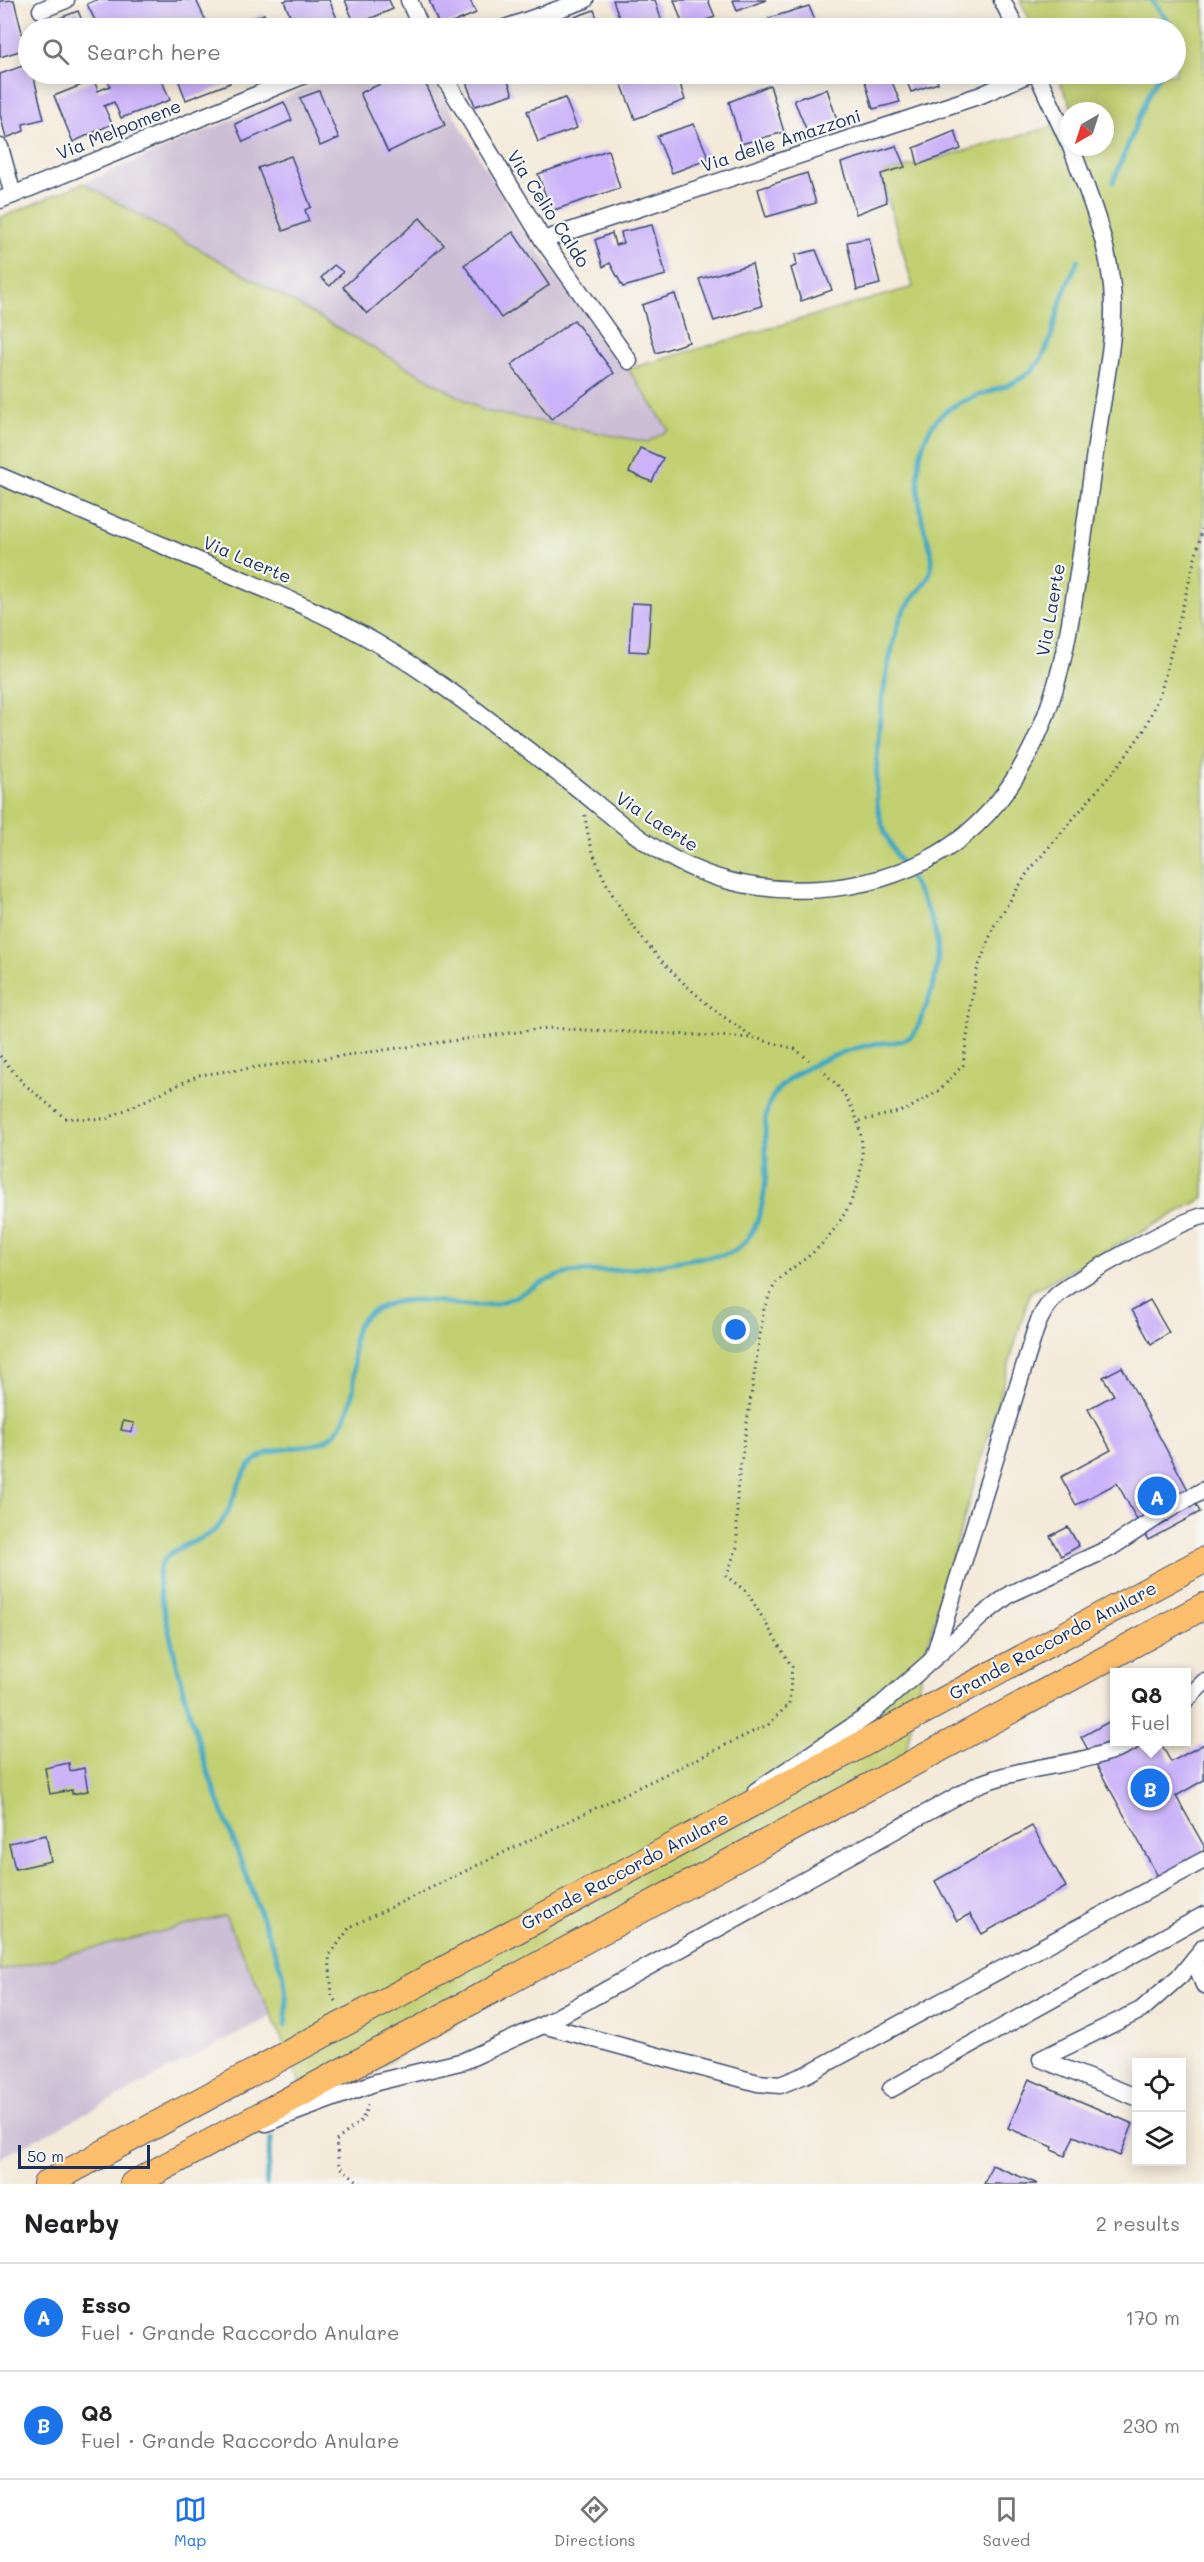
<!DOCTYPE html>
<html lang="en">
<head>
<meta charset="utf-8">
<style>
  body { margin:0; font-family:Mali,sans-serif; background:#f6f6f6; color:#202124 }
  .controls { position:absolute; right:18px; bottom:18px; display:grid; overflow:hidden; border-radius:0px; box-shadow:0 3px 15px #0003 }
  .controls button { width:54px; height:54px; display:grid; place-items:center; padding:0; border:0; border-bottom:2px solid #e0e0e0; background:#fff; color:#202124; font:30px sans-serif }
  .compass { position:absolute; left:1060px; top:102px; width:54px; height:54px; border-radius:50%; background:#fff; box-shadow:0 3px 15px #0003; rotate:219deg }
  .scale { position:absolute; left:18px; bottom:15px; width:132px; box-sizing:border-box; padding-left:6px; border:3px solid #1b2f5e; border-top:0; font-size:16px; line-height:21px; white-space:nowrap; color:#1b2f5e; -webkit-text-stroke:4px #f6f6f2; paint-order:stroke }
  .you { position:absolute; left:736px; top:1330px; width:21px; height:21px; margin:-15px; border:4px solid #fff; border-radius:50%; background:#1a73e8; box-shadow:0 0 0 9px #1a73e833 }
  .badge { display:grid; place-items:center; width:39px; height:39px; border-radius:50%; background:#1a73e8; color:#fff; font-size:20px; font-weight:700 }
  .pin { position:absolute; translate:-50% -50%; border:3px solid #fff; box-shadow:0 2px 6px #0006 }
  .popup { position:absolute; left:1110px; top:1668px; width:81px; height:78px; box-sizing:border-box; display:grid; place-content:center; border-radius:0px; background:#fff; filter:drop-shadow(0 2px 4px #0005); font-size:20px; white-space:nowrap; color:#757577 }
  .popup b { font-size:22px; color:#202124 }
  .popup::after { content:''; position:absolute; left:50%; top:100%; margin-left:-12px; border:12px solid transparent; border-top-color:#fff }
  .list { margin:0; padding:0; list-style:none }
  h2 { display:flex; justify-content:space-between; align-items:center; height:78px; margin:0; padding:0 24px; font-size:26px }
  h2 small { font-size:20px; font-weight:400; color:#757577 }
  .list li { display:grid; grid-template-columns:39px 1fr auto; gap:18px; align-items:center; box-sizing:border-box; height:108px; padding:0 24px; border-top:2px solid #e0e0e0 }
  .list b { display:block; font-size:22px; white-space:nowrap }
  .list p { margin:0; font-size:20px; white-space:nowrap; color:#757577 }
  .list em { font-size:20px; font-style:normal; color:#757577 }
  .icon { flex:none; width:33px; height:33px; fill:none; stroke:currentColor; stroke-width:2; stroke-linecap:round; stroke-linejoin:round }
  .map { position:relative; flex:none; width:1204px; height:2184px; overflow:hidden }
  .search { position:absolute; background:#fff; box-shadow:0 3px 15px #0003; left:18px; right:18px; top:18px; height:66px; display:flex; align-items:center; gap:15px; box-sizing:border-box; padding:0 21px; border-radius:33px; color:#757577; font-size:22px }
  .sheet { height:294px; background:#fff }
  nav { display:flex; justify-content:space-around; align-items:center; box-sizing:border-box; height:84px; border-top:2px solid #e0e0e0; background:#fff; font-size:16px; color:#757577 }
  nav a { display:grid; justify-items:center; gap:3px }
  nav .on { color:#1a73e8 }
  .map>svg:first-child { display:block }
  .industrial { fill:#ccbed4 }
  .green { fill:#c3d072; stroke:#6f8068; stroke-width:1.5 }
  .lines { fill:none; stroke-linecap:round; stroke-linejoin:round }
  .stream { stroke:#3fa9bf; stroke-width:5 }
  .building { fill:#cbb2f9 }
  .minor-casing { stroke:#3c4b70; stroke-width:19 }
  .highway-casing { stroke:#3c4b70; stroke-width:28 }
  .path { stroke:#3c4b70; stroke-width:3; stroke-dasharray:1.5 4.5; stroke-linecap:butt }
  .minor { stroke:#fff; stroke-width:16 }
  .highway { stroke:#fabe6d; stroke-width:26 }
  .labels { text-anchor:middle; stroke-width:4.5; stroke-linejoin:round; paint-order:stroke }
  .street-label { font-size:18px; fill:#1b2f5e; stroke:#f6f6f2 }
</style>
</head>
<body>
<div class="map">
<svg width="1204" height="2184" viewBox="0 0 1204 2184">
  <rect width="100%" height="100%" fill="#f6f6f2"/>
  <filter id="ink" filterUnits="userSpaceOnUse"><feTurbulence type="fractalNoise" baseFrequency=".0167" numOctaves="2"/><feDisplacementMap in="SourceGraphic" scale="12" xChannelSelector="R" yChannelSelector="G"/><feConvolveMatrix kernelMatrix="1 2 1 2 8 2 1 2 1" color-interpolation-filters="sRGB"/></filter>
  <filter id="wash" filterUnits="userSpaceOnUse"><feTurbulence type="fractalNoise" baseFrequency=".008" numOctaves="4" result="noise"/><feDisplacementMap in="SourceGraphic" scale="24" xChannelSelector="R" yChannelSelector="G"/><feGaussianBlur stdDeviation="1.35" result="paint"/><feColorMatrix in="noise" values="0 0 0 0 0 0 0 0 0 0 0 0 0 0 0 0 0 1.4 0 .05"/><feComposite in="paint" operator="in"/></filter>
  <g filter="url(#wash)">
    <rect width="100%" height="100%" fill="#f4ead9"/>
    <!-- industrial -->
    <g class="industrial">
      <path d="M340 74H430L521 228 628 369 670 430 647 442 484 411 83 183Z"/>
      <path d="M225 1916 272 2016 0 2158V1971Z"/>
    </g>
    <!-- green -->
    <path class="green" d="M1020 0H1204V1198L1030 1292 925 1653 903 1768 310 2107 272 2016 225 1916 0 1971V218L83 183 484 411 647 442 669 430 628 369 913 287 881 174 1069 122V147H1105V111H1074L1056 74H1176V28H1034Z"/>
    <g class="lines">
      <!-- stream -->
      <g class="stream">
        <path d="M1151 0 1173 28"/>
        <path d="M1176 33V51"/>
        <path d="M1113 182 1149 93 1160 74"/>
        <path d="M285 2026 287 2007 284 1977 206 1767 182 1686 161 1597C159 1587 157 1577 160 1567 169 1544 201 1544 216 1529 238 1507 233 1471 263 1455 283 1445 313 1450 329 1438 346 1427 355 1394 354 1375 354 1340 347 1317 389 1304 421 1293 455 1308 487 1305 518 1302 540 1278 570 1273 589 1270 609 1272 629 1269 652 1267 675 1261 698 1258 710 1256 725 1257 736 1250 762 1233 767 1186 766 1159 766 1140 762 1116 771 1100 785 1071 843 1050 873 1044 885 1042 902 1044 911 1036 916 1032 919 1025 921 1019 951 948 939 926 901 863 889 843 878 822 877 798 875 740 883 678 899 622 905 599 930 588 932 563 933 549 926 537 923 524 918 500 915 470 923 445 941 387 1001 401 1033 369 1052 350 1054 321 1062 297 1067 284 1073 272 1078 260"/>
        <path d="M266 2184 271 2139"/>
      </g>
    </g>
    <g id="blocks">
      <!-- building -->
      <g class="building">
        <path d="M14 0 26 49 0 57V1Z"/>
        <path d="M96 0H196L206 21 188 28H99L87 4Z"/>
        <path d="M288 0H329L341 28H295L284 1Z"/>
        <path d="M345 0H389L393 9 355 25Z"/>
        <path d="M429 0H470L476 13 440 28Z"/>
        <path d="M613 0H655L664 28H623Z"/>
        <path d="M674 0H708L715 17 684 28Z"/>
        <path d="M733 0H766L737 11Z"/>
        <path d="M809 6 818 28H773L769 18Z"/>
        <path d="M594 10 601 28H567L564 21Z"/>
        <path d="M78 11 85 28H40L39 26Z"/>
        <path d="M264 14 270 28H233L232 27Z"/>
        <path d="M28 64V74H33L44 119 23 124 24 131 6 138 0 114V74Z"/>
        <path d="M110 74H159L170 100 121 118 114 102 104 106 112 124 73 142 54 96 94 80 98 91 110 86 106 75Z"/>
        <path d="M176 74H226L230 83 186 100Z"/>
        <path d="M402 74H421L445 125 388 152 360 93Z"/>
        <path d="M463 74H505L513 94 475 106Z"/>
        <path d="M640 74H677L685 100 635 119 620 80Z"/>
        <path d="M863 74H889L900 102 873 109Z"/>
        <path d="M904 74H935L938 83 911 92Z"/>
        <path d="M770 85 784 132 741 144 729 102Z"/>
        <path d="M827 89 837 120 807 131 794 100Z"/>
        <path d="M319 91 339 138 320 146 300 98Z"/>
        <path d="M565 98 577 128 538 142 527 111Z"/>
        <path d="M284 102 292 120 243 142 235 124Z"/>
        <path d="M694 124 709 159 672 173 657 136Z"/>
        <path d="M955 131 961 149 918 165 914 148Z"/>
        <path d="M896 146 905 167 881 174 887 202 856 214 841 163Z"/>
        <path d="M608 150 620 188 551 211 538 174Z"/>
        <path d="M291 156 311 207 305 210 309 221 283 231 258 168Z"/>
        <path d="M807 173 816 203 766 217 758 189Z"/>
        <path d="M420 218 444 245 367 314 343 287Z"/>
        <path d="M652 225 666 275 623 287 610 263 603 267 595 240 612 233 615 245 623 243 621 232Z"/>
        <path d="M513 232 549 285 501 318 464 265Z"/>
        <path d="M869 238 880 284 857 290 847 242Z"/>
        <path d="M816 250 832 290 801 301 791 268 797 265 795 255Z"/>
        <path d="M752 264 762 306 714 321 699 279Z"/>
        <path d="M334 265 343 272 330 286 321 278Z"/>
        <path d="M675 294 689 342 656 353 642 305Z"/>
        <path d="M574 320 614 373 551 419 511 365Z"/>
        <path d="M640 448 663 458 652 482 629 472Z"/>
        <path d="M632 603 651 604 648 652 629 651Z"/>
        <path d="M1150 1300 1169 1333 1151 1344 1132 1310Z"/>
        <path d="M1122 1367 1200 1512 1148 1540 1117 1483 1076 1505 1061 1477 1111 1450 1088 1409 1114 1395 1103 1377Z"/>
        <path d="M123 1421 134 1423 132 1432 121 1430Z"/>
        <path d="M1068 1527 1079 1546 1061 1556 1050 1536Z"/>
        <path d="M1114 1719V1742H1160L1171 1762 1204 1744V1780L1176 1796 1204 1846V1855L1160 1880 1081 1737Z"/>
        <path d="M69 1763 70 1771 84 1768 88 1791 72 1794V1790L50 1794 45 1768Z"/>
        <path d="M1032 1826 1066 1887 982 1934 970 1914 957 1921 935 1881Z"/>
        <path d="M46 1835 51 1861 15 1869 9 1843Z"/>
        <path d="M1029 2079 1133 2124 1120 2156 1074 2136 1065 2156 1052 2150 1053 2147 1008 2128Z"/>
        <path d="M992 2165 1038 2184H984Z"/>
      </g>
    </g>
  </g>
  <g filter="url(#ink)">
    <use href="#blocks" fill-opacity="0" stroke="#3c4b70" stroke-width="1.5"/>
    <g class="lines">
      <defs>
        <g id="minor">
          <path d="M409 0 421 28"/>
          <path d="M1002 0 1016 28"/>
          <path d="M41 10 66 0"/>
          <path d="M505 28 585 0"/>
          <path d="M442 74 543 240 629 361"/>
          <path d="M1037 74 1069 143"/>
          <path d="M0 147 13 195 0 200"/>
          <path d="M13 195 307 74"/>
          <path d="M543 240 981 95 1029 74"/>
          <path d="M0 476C73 507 146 538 218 569 271 592 325 613 375 642 444 682 505 733 568 781 602 807 632 836 670 857 746 900 847 900 925 861 1007 820 1047 734 1065 648 1080 577 1087 504 1098 432 1104 384 1117 334 1112 287 1107 238 1088 192 1071 147"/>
          <path d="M934 1656 1035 1331C1039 1318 1046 1306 1056 1296 1075 1279 1181 1220 1204 1216"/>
          <path d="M1186 1700 1204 1682"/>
          <path d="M756 1791 872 1713 983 1615 1010 1594 1110 1548 1168 1510 1204 1490"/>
          <path d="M1194 1959 1204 1985"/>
          <path d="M543 2025 758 2083 780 2085 805 2075 1204 1860"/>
          <path d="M891 2089 1204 1915"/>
          <path d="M1136 2097 1041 2059 1141 2010 1181 1975 1204 1947"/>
          <path d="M266 2123 377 2082 464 2061 543 2025 977 1785C1027 1764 1084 1767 1132 1742"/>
        </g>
        <g id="highway">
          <path d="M46 2184 1204 1560"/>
          <path d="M133 2184 1204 1606"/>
        </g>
      </defs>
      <!-- minor casing -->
      <use href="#minor" class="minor-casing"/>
      <!-- highway casing -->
      <use href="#highway" class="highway-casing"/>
      <!-- path -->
      <g class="path">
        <path d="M585 815C593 901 683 995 754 1037"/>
        <path d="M0 1056 24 1084 65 1118 106 1119 199 1075 547 1028 755 1038 795 1049 809 1060"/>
        <path d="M860 1121 906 1110 940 1090 963 1065 976 973 994 926 1028 872 1122 761 1144 730 1161 691 1204 523"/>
        <path d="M335 2001 332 1995 329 1956 350 1927 769 1724 789 1704 792 1667 747 1592 726 1576 737 1547V1490L764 1308C768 1300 771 1290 776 1283 788 1269 806 1260 819 1247 870 1195 882 1120 821 1070"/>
        <path d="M361 2184 339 2166 336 2141 362 2120 369 2102"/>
      </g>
      <!-- minor -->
      <use href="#minor" class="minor"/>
      <!-- highway -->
      <use href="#highway" class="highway"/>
    </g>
  </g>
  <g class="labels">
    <!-- street labels -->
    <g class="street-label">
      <text transform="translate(119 130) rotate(-22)" y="6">Via Melpomene</text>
      <text transform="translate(781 141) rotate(-18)" y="6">Via delle Amazzoni</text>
      <text transform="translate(548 209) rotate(57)" y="6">Via Celio Caldo</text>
      <text transform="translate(247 560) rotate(23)" y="6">Via Laerte</text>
      <text transform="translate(1051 610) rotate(-80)" y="6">Via Laerte</text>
      <text transform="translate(657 822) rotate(33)" y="6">Via Laerte</text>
      <text transform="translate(1053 1641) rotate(-28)" y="6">Grande Raccordo Anulare</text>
      <text transform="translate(625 1871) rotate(-28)" y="6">Grande Raccordo Anulare</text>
    </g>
  </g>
</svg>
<div class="controls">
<button><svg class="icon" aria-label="locate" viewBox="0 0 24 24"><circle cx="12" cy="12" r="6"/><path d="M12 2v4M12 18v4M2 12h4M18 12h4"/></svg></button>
<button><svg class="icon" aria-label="layers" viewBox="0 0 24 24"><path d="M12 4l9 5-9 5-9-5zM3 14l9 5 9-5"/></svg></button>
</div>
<svg class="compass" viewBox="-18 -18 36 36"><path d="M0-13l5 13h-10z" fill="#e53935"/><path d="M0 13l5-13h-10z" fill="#757577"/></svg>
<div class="scale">50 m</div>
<div class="you"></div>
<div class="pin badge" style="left:1157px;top:1496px">A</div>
<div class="pin badge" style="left:1150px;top:1788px">B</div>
<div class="popup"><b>Q8</b>Fuel</div>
<div class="search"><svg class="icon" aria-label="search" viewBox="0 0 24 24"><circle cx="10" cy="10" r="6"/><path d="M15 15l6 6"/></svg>Search here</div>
</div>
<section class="sheet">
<h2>Nearby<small>2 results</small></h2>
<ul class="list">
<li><span class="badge">A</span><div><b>Esso</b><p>Fuel · Grande Raccordo Anulare</p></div><em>170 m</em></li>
<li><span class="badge">B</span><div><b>Q8</b><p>Fuel · Grande Raccordo Anulare</p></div><em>230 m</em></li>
</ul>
</section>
<nav>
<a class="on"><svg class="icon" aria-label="map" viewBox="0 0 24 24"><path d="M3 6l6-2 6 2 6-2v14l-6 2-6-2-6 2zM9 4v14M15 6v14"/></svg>Map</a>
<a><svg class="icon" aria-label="directions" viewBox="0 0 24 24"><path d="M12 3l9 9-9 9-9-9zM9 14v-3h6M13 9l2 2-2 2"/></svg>Directions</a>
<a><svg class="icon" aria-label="saved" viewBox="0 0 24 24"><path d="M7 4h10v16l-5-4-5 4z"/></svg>Saved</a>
</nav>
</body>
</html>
